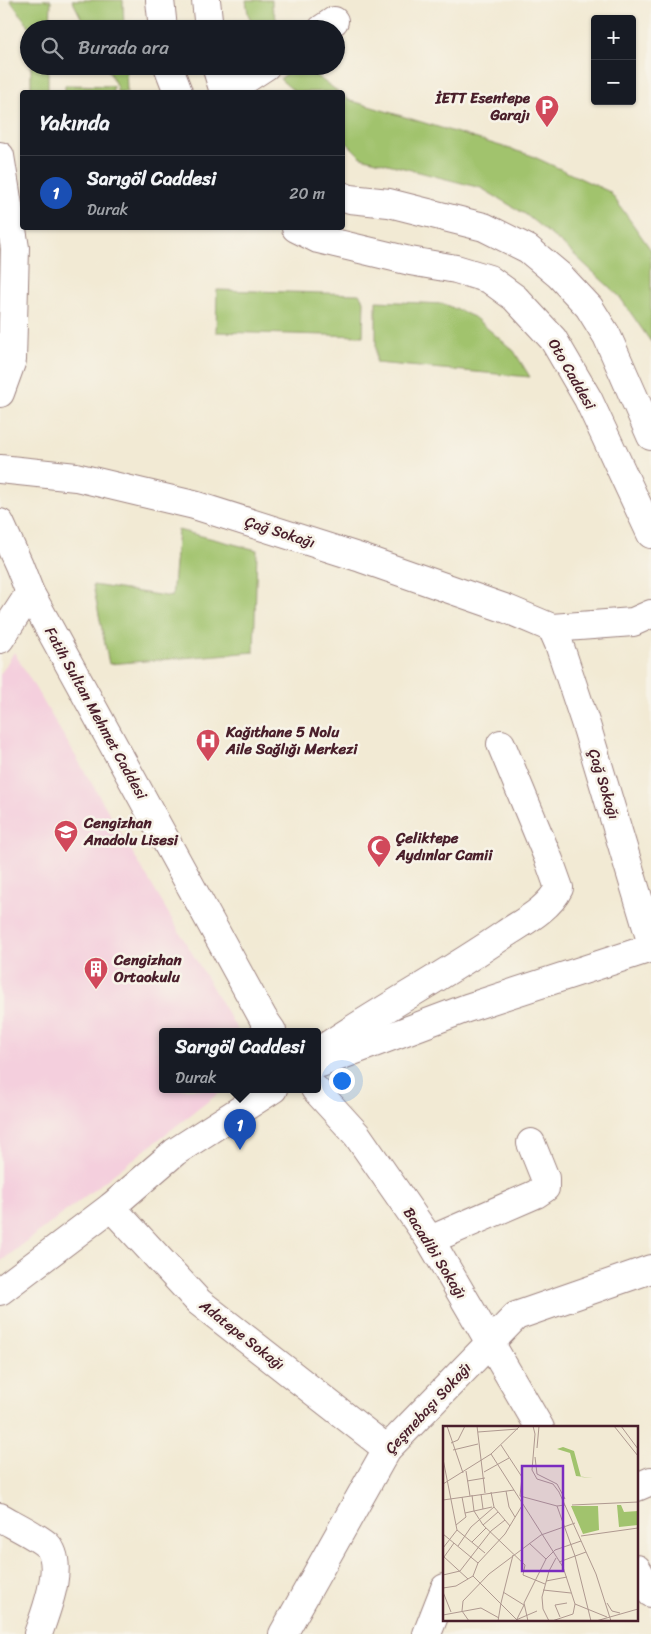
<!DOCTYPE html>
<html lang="tr">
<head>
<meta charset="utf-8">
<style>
  body { margin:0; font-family:Sriracha,sans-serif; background:#20242c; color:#f1f3f6 }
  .controls { position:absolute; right:15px; top:15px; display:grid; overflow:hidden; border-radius:5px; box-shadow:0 1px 4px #0004 }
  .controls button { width:45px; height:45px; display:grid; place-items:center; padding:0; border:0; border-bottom:1px solid #363941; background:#171b24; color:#f1f3f6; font:25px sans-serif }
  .you { position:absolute; left:341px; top:1080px; width:18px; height:18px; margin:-12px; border:4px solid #fff; border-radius:50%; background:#1a73e8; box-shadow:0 0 0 8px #1a73e833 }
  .badge { display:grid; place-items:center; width:32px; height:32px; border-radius:50%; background:#2563eb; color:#fff; font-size:16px; font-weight:700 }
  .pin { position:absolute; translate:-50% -41px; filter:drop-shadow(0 1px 2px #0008) }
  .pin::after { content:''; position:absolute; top:26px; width:18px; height:15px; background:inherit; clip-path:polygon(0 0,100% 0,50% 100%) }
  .popup { position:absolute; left:159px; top:1028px; width:162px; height:65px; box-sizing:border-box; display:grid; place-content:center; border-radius:5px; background:#171b24; filter:drop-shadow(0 1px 4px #0005); font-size:16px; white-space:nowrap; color:#9ea1a6 }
  .popup b { font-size:19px; color:#f1f3f6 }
  .popup::after { content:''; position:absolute; left:50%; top:100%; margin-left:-10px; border:10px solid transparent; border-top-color:#171b24 }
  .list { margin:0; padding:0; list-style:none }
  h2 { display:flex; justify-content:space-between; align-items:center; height:65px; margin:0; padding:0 20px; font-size:21px }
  h2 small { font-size:16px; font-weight:400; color:#9ea1a6 }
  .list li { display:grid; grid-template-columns:32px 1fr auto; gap:15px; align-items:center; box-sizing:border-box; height:75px; padding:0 20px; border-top:1px solid #363941 }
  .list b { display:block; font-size:19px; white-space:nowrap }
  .list p { margin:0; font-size:16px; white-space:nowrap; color:#9ea1a6 }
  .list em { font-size:16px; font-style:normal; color:#9ea1a6 }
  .icon { flex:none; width:28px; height:28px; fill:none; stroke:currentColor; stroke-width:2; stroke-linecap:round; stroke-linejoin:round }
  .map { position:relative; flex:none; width:651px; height:1634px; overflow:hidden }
  .search { position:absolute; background:#171b24; box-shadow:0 1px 4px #0004; left:20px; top:20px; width:325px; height:55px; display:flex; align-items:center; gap:12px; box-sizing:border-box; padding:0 18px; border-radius:28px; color:#9ea1a6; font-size:19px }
  .panel { position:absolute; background:#171b24; box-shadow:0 1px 4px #0004; left:20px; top:90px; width:325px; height:140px; border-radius:5px }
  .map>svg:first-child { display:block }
  .built { fill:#f4cfdd }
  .green { fill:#a1c36d; stroke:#76714c }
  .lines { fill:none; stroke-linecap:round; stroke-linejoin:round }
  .minor-casing { stroke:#9e8480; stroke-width:30 }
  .minor { stroke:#fff; stroke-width:28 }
  .labels { text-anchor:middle; stroke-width:5; stroke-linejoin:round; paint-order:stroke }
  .poi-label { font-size:15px; font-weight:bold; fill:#4a1f2b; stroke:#f7f3e8; text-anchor:start }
  .street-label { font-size:15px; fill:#4a1f2b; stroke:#f7f3e8 }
  .inset-road { fill:none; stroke:#af9990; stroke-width:1 }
  .view { fill:#7b2cbf; fill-opacity:0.15; stroke:#7b2cbf; stroke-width:2.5 }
  .inset-edge { fill:none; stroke:#4a1f2b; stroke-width:2.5 }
</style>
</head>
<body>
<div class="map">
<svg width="651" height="1634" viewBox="0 0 651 1634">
  <rect width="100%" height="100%" fill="#f7f3e8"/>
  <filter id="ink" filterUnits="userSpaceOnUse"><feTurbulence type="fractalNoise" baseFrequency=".02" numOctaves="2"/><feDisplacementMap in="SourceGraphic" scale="10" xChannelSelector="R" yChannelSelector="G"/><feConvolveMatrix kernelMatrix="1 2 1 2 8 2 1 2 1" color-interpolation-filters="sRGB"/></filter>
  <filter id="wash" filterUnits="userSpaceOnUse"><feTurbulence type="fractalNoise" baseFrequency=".0096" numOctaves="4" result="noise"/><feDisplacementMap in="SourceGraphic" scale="20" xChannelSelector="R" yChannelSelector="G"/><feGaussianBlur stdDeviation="1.12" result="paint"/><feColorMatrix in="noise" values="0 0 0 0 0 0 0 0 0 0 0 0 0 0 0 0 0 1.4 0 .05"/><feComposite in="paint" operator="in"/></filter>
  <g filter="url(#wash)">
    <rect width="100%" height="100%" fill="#f2ead4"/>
    <!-- built -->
    <path class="built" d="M14 652 238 1031H162V1089H224L0 1262V675Z"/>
    <!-- green -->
    <g class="green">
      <path d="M10 0H51L50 29 30 28Z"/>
      <path d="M72 0H123L124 29H87Z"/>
      <path d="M246 0H272V7L280 29H255L248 14Z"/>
      <rect x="31" y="66" width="17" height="26"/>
      <path d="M106 66H126L127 92H117V87Z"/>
      <path d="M297 66H302L339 92H295L280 79Z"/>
      <path d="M65 85 113 86V92H65Z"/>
      <path d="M342 95 349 100 530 155 610 192 651 250V342L619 296 566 247 525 214 481 188 361 157 343 139Z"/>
      <path d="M217 290 359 294 364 301 363 336 216 332Z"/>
      <path d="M376 301 444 304 474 317 514 351 530 377 376 363Z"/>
      <path d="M178 530 257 550 254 652 109 664 93 585 172 597Z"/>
    </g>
  </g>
  <g filter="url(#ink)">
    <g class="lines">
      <defs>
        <g id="minor">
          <path d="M160 0 163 29"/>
          <path d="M206 0 209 29"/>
          <path d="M322 29 334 21"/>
          <path d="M168 66 178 92"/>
          <path d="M216 66 224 92"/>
          <path d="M226 92 266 66"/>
          <path d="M0 156 15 248 12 360 0 393"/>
          <path d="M342 196 350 199 389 203 484 227 528 249 559 275 589 307 607 336 651 436"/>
          <path d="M296 228 318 239 410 261 456 269 489 279 515 298 553 339 588 399 651 534"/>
          <path d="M0 469 76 477 194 505 361 558 507 609 552 628 633 622 651 614"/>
          <path d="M0 523 19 565 30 593 263 1018 272 1031"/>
          <path d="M552 628 559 644 587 728 651 941"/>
          <path d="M0 639 30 593"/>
          <path d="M318 1052C378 1011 444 976 505 934 523 922 549 909 559 888L549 860 501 744"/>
          <path d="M321 1063 467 1008 651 948"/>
          <path d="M315 1089 357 1135 430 1240 540 1428"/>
          <path d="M111 1207 199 1302 387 1449"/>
          <path d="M430 1240 536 1194 545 1188V1178L531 1143"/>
          <path d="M0 1291 111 1207 175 1152 273 1089"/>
          <path d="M637 1487 651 1481"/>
          <path d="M0 1517C12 1524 37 1536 47 1545 66 1564 45 1613 38 1634"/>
          <path d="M637 1569 651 1593"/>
          <path d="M283 1634 387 1449 516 1316 651 1269"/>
          <path d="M427 1634 445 1588"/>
        </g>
      </defs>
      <!-- minor casing -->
      <use href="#minor" class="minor-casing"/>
      <!-- minor -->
      <use href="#minor" class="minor"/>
    </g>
  </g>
  <!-- icons -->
  <defs>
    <symbol id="parking-pin" viewBox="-11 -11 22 30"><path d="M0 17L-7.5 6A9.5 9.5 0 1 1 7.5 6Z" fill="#d1495b" stroke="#f7f3e8"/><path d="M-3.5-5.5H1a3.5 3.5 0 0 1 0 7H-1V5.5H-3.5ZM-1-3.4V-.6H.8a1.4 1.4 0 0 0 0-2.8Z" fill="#fff"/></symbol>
    <symbol id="hospital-pin" viewBox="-11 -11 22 30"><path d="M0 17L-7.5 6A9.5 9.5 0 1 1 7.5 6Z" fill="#d1495b" stroke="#f7f3e8"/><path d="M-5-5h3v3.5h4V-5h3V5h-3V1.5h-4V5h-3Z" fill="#fff"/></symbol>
    <symbol id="school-pin" viewBox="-11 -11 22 30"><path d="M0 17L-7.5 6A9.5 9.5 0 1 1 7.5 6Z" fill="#d1495b" stroke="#f7f3e8"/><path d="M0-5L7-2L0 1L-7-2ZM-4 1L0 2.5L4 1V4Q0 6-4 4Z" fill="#fff"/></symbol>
    <symbol id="mosque-pin" viewBox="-11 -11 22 30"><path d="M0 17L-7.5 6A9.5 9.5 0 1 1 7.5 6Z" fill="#d1495b" stroke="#f7f3e8"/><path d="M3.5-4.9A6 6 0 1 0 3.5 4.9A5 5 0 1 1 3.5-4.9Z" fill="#fff"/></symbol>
    <symbol id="building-pin" viewBox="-11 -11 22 30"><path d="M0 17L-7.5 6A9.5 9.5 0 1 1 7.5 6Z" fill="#d1495b" stroke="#f7f3e8"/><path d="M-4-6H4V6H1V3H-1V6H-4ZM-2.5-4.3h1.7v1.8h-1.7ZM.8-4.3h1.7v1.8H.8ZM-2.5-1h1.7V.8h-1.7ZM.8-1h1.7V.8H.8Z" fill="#fff"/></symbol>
  </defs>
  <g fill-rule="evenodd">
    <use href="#parking-pin" x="533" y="93" width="28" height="38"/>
    <use href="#hospital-pin" x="194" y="727" width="28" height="38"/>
    <use href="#school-pin" x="52" y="818" width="28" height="38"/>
    <use href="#mosque-pin" x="365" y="833" width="28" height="38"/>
    <use href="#building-pin" x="82" y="955" width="28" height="38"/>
  </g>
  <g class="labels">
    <!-- poi labels -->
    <g class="poi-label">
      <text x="530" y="103" text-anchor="end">İETT Esentepe<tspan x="530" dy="17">Garajı</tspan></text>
      <text x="226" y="737">Kağıthane 5 Nolu<tspan x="226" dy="17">Aile Sağlığı Merkezi</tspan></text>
      <text x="84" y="828">Cengizhan<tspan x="84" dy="17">Anadolu Lisesi</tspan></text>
      <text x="396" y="843">Çeliktepe<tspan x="396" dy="17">Aydınlar Camii</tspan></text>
      <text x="114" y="965">Cengizhan<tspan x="114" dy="17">Ortaokulu</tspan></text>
    </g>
    <!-- street labels -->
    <g class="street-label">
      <text transform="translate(572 374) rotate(60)" y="5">Oto Caddesi</text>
      <text transform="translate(280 532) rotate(18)" y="5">Çağ Sokağı</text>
      <text transform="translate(96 713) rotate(61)" y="5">Fatih Sultan Mehmet Caddesi</text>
      <text transform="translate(604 784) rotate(73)" y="5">Çağ Sokağı</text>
      <text transform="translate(435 1253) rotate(58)" y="5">Bacadibi Sokağı</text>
      <text transform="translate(242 1335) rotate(38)" y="5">Adatepe Sokağı</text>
      <text transform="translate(428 1408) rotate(-47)" y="5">Çeşmebaşı Sokağı</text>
    </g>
  </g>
  <!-- overview -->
  <g transform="translate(443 1426)">
    <rect width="195" height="195" fill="#f2ead4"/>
    <path d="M120 21 131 25 138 51 150 52 133 50 127 27 114 23ZM174 79H178L181 86 195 85V99L176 101ZM128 80H155L156 104 140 108Z" fill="#a1c36d"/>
    <path class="inset-road" d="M4 0 20 47M34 0 42 67M90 0 92 8 89 44 94 53 110 58 116 66 153 148 168 195M171 0 195 30M178 0 195 23M35 6 75 3M8 17 15 14 22 0M58 19 79 51 77 70 114 80 122 79M94 22 96 0M10 24 35 18M48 28 120 141 132 178 164 191M92 31 94 48 114 58 122 73M0 33 14 104 42 127M23 45 27 70M41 46 66 32M24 55 42 52M0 58 48 28 77 0M63 65 66 81 72 91M48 66 51 81 67 100M38 68 40 83M29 69 31 85 40 99 82 139 80 149 102 158M19 71 22 87M0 74 71 64M129 79 195 76M114 80 132 130 148 195M22 87 49 81M13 99 23 91 22 87M40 99 55 86M0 108 35 137 30 150M138 110 195 102M29 116 43 102M86 117 103 133M15 120 28 101 51 81M0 122 14 104M0 130 25 153M1 131 11 117M116 136 143 126M35 137 62 108 80 78M0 149 17 145 48 105 62 94M103 155 124 151M0 162 13 160 30 150 75 195M100 164 128 167M0 166 8 186M60 166 81 179 74 193M58 177 70 129M164 177 169 185 177 187M0 189 38 182 56 192M117 191 112 179 124 177M73 194 94 185M26 195 19 185 20 175 46 148 98 109 132 97M55 195 58 177M85 195 81 177 103 133 112 124 138 115M106 195 100 183 99 171 106 145 113 132M109 195 130 188 132 178M153 195 195 183"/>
    <path class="view" d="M79 40H120V145H79Z"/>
    <rect width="195" height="195" class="inset-edge"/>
  </g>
</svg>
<div class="controls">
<button>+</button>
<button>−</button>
</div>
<div class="you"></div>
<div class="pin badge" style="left:240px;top:1150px;background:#1a4fb4">1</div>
<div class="popup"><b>Sarıgöl Caddesi</b>Durak</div>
<div class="search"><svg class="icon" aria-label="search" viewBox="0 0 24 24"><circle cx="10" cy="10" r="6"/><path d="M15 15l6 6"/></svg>Burada ara</div>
<section class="panel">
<h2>Yakında<small></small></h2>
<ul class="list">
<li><span class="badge" style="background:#1a4fb4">1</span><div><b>Sarıgöl Caddesi</b><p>Durak</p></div><em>20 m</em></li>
</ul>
</section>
</div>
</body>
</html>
